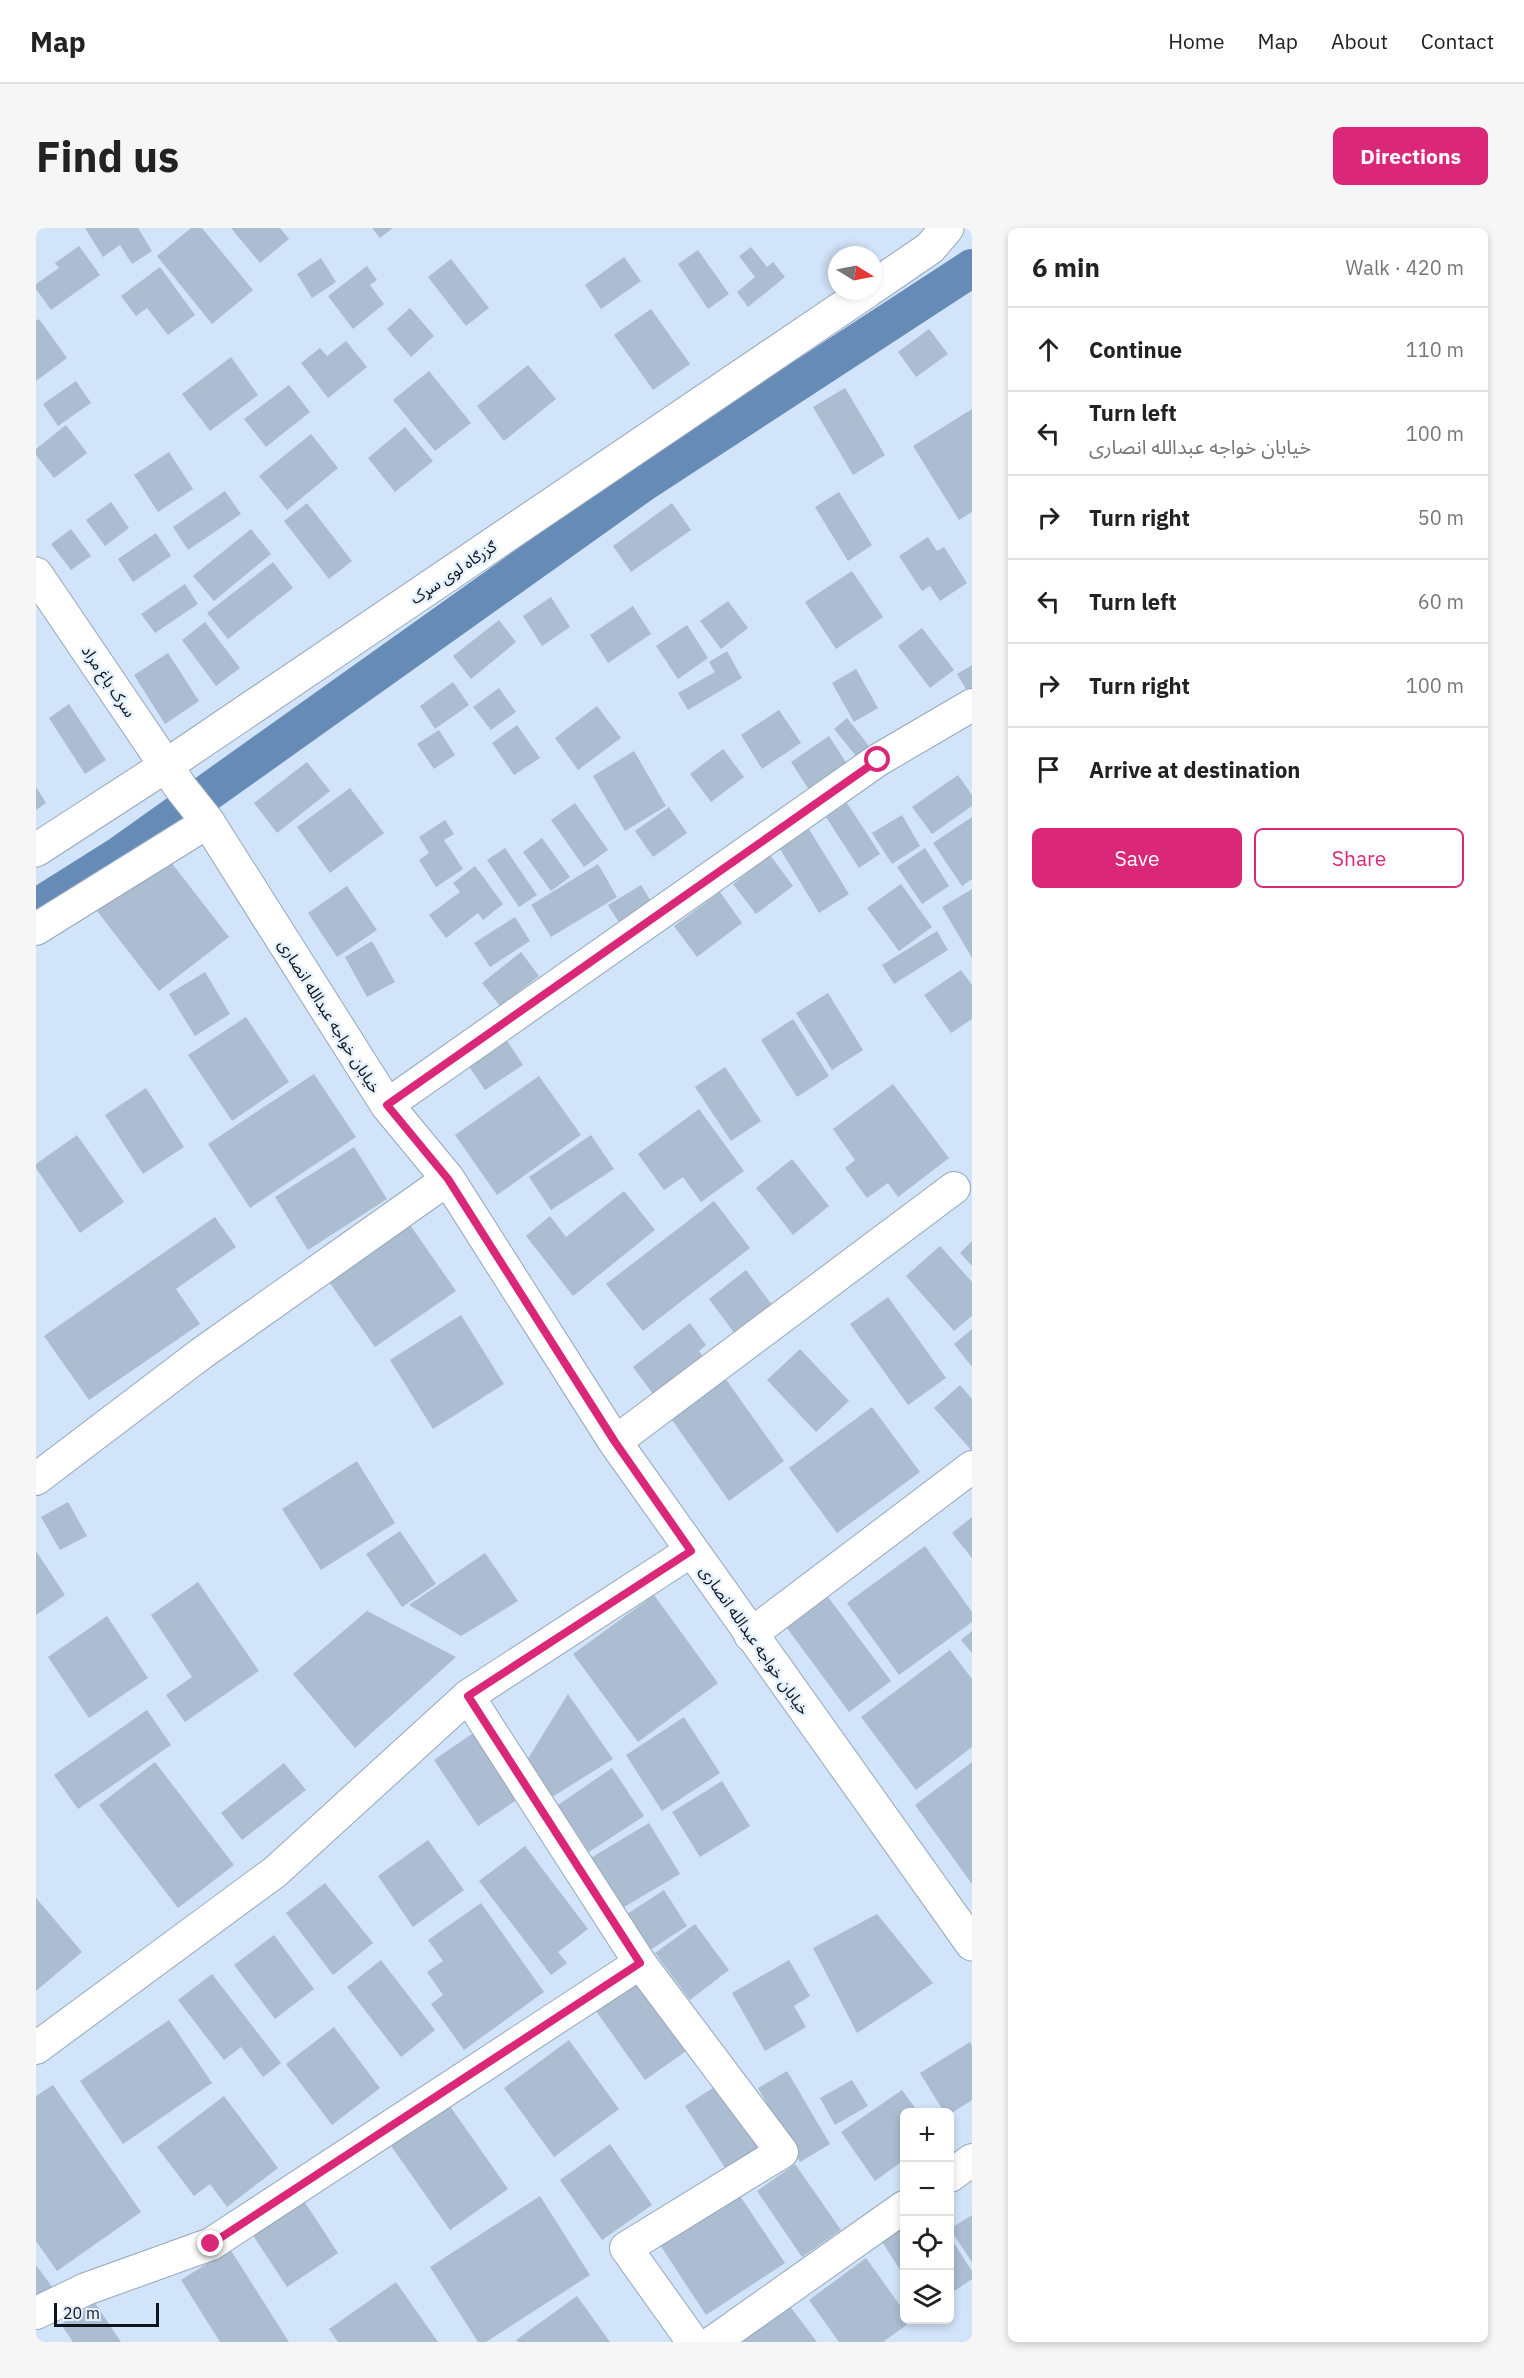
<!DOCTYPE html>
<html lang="en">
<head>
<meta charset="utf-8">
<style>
  body { margin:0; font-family:"IBM Plex Sans","Noto Sans Arabic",sans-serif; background:#f6f6f6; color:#222 }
  .controls { position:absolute; right:18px; bottom:18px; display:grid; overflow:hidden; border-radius:9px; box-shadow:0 3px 9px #0003 }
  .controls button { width:54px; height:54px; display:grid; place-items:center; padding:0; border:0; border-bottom:2px solid #e0e0e0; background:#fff; color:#222; font:30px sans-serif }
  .compass { position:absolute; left:792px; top:18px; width:54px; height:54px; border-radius:50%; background:#fff; box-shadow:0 3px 9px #0003; rotate:100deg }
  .scale { position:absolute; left:18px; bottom:15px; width:105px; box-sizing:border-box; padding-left:6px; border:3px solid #0e141b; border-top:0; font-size:16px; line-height:21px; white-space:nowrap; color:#0e141b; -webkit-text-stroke:4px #e5f0fd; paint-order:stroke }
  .stop { position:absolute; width:18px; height:18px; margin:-14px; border:4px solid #db2777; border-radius:50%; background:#fff }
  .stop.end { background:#db2777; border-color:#fff; box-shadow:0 2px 6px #0008 }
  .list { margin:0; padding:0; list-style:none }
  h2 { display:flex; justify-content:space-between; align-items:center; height:78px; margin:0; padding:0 24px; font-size:26px }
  h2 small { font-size:20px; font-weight:400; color:#767676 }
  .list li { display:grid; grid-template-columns:39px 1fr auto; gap:18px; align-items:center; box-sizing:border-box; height:84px; padding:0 24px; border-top:2px solid #e0e0e0 }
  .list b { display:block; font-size:22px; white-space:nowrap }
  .list p { margin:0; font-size:20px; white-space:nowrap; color:#767676 }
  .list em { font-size:20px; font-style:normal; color:#767676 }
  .actions { display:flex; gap:12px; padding:18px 24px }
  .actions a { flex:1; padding:14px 0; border:2px solid #db2777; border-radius:9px; text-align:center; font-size:21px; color:#db2777 }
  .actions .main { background:#db2777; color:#fff }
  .icon { flex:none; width:33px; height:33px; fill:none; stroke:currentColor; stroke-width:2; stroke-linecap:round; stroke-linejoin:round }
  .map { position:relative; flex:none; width:936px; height:2114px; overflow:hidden; border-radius:9px }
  header { display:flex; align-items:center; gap:36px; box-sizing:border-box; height:84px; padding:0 30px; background:#fff; border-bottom:2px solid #e0e0e0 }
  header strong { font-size:28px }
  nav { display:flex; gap:33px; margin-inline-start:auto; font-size:21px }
  .intro { display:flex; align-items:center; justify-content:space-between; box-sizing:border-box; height:144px; padding:0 36px }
  h1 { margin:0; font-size:42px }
  .button { padding:15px 27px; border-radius:9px; background:#db2777; color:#fff; font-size:21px; font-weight:700 }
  main { display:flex; gap:36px; padding:0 36px }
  aside { flex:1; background:#fff; border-radius:9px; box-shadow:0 3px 9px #0003 }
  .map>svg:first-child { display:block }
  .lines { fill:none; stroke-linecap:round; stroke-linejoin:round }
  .canal { stroke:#658bb6; stroke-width:38 }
  .building { fill:#acbdd2 }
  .minor-casing { stroke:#96a7bb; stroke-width:34 }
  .tertiary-casing { stroke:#96a7bb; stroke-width:35 }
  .minor { stroke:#fff; stroke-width:32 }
  .tertiary { stroke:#fff; stroke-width:33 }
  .route { stroke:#db2777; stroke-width:8 }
  .labels { text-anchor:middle; stroke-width:5; stroke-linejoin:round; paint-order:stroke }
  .street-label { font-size:16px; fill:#0e141b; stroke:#e5f0fd }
</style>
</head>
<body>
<header>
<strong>Map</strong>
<nav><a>Home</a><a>Map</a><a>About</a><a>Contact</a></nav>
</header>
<div class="intro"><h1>Find us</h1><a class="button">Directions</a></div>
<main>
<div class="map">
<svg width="936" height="2114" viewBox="0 0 936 2114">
  <rect width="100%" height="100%" fill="#d2e4f9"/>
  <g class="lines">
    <!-- canal -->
    <path class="canal" d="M0 680 84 627 608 254 936 40"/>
  </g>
  <!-- building -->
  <g class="building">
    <path d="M49 0H102L116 23 96 36 84 17 67 29Z"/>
    <path d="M155 0H166L217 62 176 96 121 28Z"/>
    <path d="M195 0H244L253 11 224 35Z"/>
    <path d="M336 0H357L344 10Z"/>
    <path d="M43 18 64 47 15 82 0 61V56L23 40 19 35Z"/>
    <path d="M715 19 731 39 737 34 749 49 712 79 701 64 719 49 703 28Z"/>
    <path d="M662 22 693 66 672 81 642 36Z"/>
    <path d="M588 29 605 53 565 81 549 57Z"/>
    <path d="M285 30 300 54 276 70 261 46Z"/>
    <path d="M415 31 453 80 430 98 392 49Z"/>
    <path d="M331 38 341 52 334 57 348 76 317 101 292 68Z"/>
    <path d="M124 39 159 87 132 107 111 80 100 88 85 68Z"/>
    <path d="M374 80 398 108 375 129 351 101Z"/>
    <path d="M615 81 654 136 617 162 578 107Z"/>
    <path d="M3 91 31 130 0 153V93Z"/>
    <path d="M893 101 912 126 880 149 862 124Z"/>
    <path d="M310 113 331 139 292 170 265 135 284 120 291 128Z"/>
    <path d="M195 129 222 167 174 203 146 166Z"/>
    <path d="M492 137 520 171 468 213 441 178Z"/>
    <path d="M393 143 435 195 399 223 357 172Z"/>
    <path d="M40 153 55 175 22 198 7 176Z"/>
    <path d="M253 157 274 184 230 219 208 191Z"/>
    <path d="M809 160 849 227 817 247 777 179Z"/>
    <path d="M936 181V284L923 292 877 218Z"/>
    <path d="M30 197 51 225 18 250 0 227V221Z"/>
    <path d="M369 199 397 233 359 264 332 230Z"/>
    <path d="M275 206 302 240 251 282 223 248Z"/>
    <path d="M133 224 157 261 122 284 98 247Z"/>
    <path d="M189 263 205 286 152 322 137 299Z"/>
    <path d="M803 264 836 317 812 333 779 279Z"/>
    <path d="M75 274 93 300 69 318 50 292Z"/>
    <path d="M271 275 316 333 293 351 248 293Z"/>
    <path d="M636 275 655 302 595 344 577 318Z"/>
    <path d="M35 301 55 328 35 342 15 316Z"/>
    <path d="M215 301 235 326 178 373 157 348Z"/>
    <path d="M120 305 135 328 97 354 82 331Z"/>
    <path d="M892 309 901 323 908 319 931 355 904 373 894 358 886 363 863 328Z"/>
    <path d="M237 334 257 360 192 411 171 385Z"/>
    <path d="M816 343 847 389 800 421 769 374Z"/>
    <path d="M149 356 162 376 119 405 105 386Z"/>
    <path d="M515 369 534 399 506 418 487 388Z"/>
    <path d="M692 373 712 400 685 421 664 393Z"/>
    <path d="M597 378 615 406 572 435 554 407Z"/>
    <path d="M463 392 480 414 435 451 417 428Z"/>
    <path d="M169 394 204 440 180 458 146 412Z"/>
    <path d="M651 397 672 430 642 451 620 418Z"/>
    <path d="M886 400 918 442 894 460 862 418Z"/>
    <path d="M691 423 706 450 652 482 642 465 679 444 673 434Z"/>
    <path d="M132 425 163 473 129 496 98 447Z"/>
    <path d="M936 437V471L921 446Z"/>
    <path d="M820 441 842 480 818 494 796 455Z"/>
    <path d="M417 454 433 477 399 501 384 478Z"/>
    <path d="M463 460 480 484 455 502 437 479Z"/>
    <path d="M33 476 70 532 49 546 13 490Z"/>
    <path d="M561 478 585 510 542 542 519 510Z"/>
    <path d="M743 482 765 515 726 541 705 507Z"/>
    <path d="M811 490 837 523 824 533 798 501Z"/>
    <path d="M481 497 504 530 478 547 456 515Z"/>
    <path d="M403 502 419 527 398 541 381 516Z"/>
    <path d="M793 508 813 539 775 565 755 534Z"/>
    <path d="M687 521 708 549 675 574 654 546Z"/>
    <path d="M598 523 630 578 589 603 557 548Z"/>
    <path d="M271 534 294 563 241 605 218 575Z"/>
    <path d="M922 547 936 567V578L896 606 876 579Z"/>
    <path d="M0 559 10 575 0 582Z"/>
    <path d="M314 560 348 605 294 645 261 599Z"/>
    <path d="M539 575 572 622 548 639 515 592Z"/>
    <path d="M811 575 844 626 823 640 790 589Z"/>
    <path d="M633 579 651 605 617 629 599 603Z"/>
    <path d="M866 587 884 618 856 636 836 605Z"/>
    <path d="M936 589V651L926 658 897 615Z"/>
    <path d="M409 592 418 606 408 612 427 641 400 659 383 632 393 625 383 609Z"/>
    <path d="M771 598 813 666 783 685 741 616Z"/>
    <path d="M506 610 534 649 515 663 487 624Z"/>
    <path d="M469 620 501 667 483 679 451 632Z"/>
    <path d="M889 620 913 658 886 676 861 639Z"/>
    <path d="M734 627 757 658 720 686 697 656Z"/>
    <path d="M131 629 193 709 123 763 61 683Z"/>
    <path d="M562 636 581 669 515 709 495 677Z"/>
    <path d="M439 638 467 676 447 692 442 685 410 710 393 687 424 664 417 655Z"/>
    <path d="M865 656 896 699 863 723 831 680Z"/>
    <path d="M605 657 616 675 584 696 572 677Z"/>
    <path d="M311 658 341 702 301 729 272 685Z"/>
    <path d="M936 661V730L906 679Z"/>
    <path d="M684 664 706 695 661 729 638 698Z"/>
    <path d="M479 689 494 713 454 739 438 715Z"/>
    <path d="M901 703 912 722 858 756 846 737Z"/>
    <path d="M336 713 359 754 331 769 309 729Z"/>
    <path d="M485 724 503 748 464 778 446 755Z"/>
    <path d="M925 742 936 757V791L915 805 888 767Z"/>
    <path d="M169 744 194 786 159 808 133 766Z"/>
    <path d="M792 765 827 822 796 842 760 785Z"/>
    <path d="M210 789 253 854 196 893 152 827Z"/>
    <path d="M757 791 793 848 761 869 725 812Z"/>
    <path d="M468 808 487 837 449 862 430 834Z"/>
    <path d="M689 839 725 893 695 913 659 859Z"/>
    <path d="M278 846 320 909 214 980 172 916Z"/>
    <path d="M503 848 545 907 461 967 419 907Z"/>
    <path d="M857 856 913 930 862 969 852 955 831 970 809 940 819 932 797 901Z"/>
    <path d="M110 860 148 919 107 946 69 887Z"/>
    <path d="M663 881 708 943 665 974 647 949 628 962 602 926Z"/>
    <path d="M41 907 88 974 44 1005 0 940V936Z"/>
    <path d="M555 907 578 941 515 982 493 949Z"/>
    <path d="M318 919 351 971 272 1022 239 969Z"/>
    <path d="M756 931 793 978 757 1007 720 960Z"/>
    <path d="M588 963 619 1002 537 1068 490 1008 514 988 530 1009Z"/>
    <path d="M678 973 714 1020 607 1103 570 1056Z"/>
    <path d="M179 989 200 1019 140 1061 164 1096 53 1172 8 1108Z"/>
    <path d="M372 994 420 1063 339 1119 291 1051Z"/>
    <path d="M936 1013V1038L924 1025Z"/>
    <path d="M904 1018 936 1054V1088L918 1103 870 1048Z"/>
    <path d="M710 1042 739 1081 702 1110 673 1071Z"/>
    <path d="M852 1069 910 1150 872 1177 814 1096Z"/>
    <path d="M425 1087 468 1156 397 1201 354 1132Z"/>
    <path d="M654 1095 670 1117 663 1123 673 1136 623 1174 597 1139Z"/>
    <path d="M936 1101V1139L918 1116Z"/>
    <path d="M764 1121 813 1173 780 1204 731 1152Z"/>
    <path d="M684 1143 748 1233 693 1273 629 1182Z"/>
    <path d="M924 1157 936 1171V1223L898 1180Z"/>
    <path d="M836 1179 884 1244 801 1305 753 1240Z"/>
    <path d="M321 1233 359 1295 285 1342 246 1281Z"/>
    <path d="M32 1274 51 1308 24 1322 5 1289Z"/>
    <path d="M936 1289V1330L916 1305Z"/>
    <path d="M364 1303 400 1356 366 1379 330 1326Z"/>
    <path d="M889 1318 936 1384V1394L863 1447 811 1375Z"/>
    <path d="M0 1323 29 1367 0 1387Z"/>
    <path d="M449 1325 482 1373 425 1408 373 1377Z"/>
    <path d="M162 1354 223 1443 149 1494 130 1467 156 1449 115 1387Z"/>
    <path d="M618 1367 682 1455 602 1514 537 1426Z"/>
    <path d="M792 1369 855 1453 813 1484 751 1400Z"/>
    <path d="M331 1383 420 1429 319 1520 257 1446Z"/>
    <path d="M71 1388 112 1450 53 1490 12 1429Z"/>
    <path d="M936 1403V1425L925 1412Z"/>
    <path d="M914 1422 936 1451V1519L880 1562 825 1489Z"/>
    <path d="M532 1466 577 1531 505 1576 488 1537Z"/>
    <path d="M111 1482 135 1517 42 1581 18 1547Z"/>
    <path d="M648 1489 684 1545 626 1583 590 1527Z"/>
    <path d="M446 1499 491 1565 442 1598 398 1532Z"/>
    <path d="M119 1534 198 1637 142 1680 63 1577Z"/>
    <path d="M936 1534V1656L879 1577Z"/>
    <path d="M248 1535 270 1562 206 1612 185 1585Z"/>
    <path d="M576 1540 608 1588 553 1624 522 1577Z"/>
    <path d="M686 1553 714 1598 664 1629 636 1584Z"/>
    <path d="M613 1595 644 1646 583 1682 553 1631Z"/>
    <path d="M392 1612 428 1662 377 1699 342 1648Z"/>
    <path d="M489 1618 552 1701 522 1724 531 1735 515 1747 443 1653Z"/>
    <path d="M289 1655 337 1715 297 1747 250 1685Z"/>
    <path d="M628 1662 651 1698 608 1726 585 1690Z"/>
    <path d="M0 1670 46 1724 0 1763Z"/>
    <path d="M445 1675 508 1764 428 1822 395 1776 407 1767 391 1744 407 1733 392 1712Z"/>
    <path d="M841 1686 897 1755 821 1805 777 1720Z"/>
    <path d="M659 1696 693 1742 654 1772 619 1725Z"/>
    <path d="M238 1707 278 1761 239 1791 198 1737Z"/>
    <path d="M345 1732 399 1802 365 1829 311 1759Z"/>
    <path d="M753 1732 774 1768 758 1778 770 1799 729 1823 696 1765Z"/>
    <path d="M603 1743 656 1819 609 1852 555 1776Z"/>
    <path d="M176 1746 245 1835 227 1849 205 1819 188 1832 142 1772Z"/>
    <path d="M133 1792 176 1855 87 1916 44 1853Z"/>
    <path d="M298 1799 344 1860 296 1897 250 1836Z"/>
    <path d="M533 1812 583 1881 518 1929 468 1860Z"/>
    <path d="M934 1814 936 1818V1872L914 1886 908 1884 884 1845Z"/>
    <path d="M751 1843 794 1916 764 1934 722 1860Z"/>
    <path d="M816 1852 832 1878 799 1897 784 1870Z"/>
    <path d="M683 1856 725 1920 691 1943 649 1878Z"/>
    <path d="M17 1857 105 1984 21 2043 0 2013V1868Z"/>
    <path d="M866 1862 882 1884H868V1932L839 1953 805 1904Z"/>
    <path d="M188 1868 242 1940 191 1979 174 1956 158 1968 121 1919Z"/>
    <path d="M409 1871 472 1961 414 2002 351 1912Z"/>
    <path d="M574 1916 616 1977 566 2012 524 1952Z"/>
    <path d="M759 1936 805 2002 766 2029 721 1963Z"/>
    <path d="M702 1965 749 2035 670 2087 624 2017Z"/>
    <path d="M264 1967 302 2025 251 2059 212 2000Z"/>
    <path d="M504 1968 554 2047 450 2114H442L394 2039Z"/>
    <path d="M936 1987V2034L914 2001Z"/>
    <path d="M868 1992V2048L843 2009Z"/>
    <path d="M914 2009 936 2043V2051L914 2066Z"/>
    <path d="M194 2021 253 2114H184L145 2052Z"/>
    <path d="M830 2030 868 2083V2092L876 2093 847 2114H803L773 2072Z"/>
    <path d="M0 2037 17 2060 0 2068Z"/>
    <path d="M360 2054 402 2114H302L293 2101Z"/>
    <path d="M541 2068 574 2114H482L480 2112Z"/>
    <path d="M59 2075 85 2114H37L25 2096Z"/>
    <path d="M753 2077 781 2114H704Z"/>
  </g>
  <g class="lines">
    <defs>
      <g id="minor">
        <path d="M0 701 172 594"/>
        <path d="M351 877 842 532 936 477"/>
        <path d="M579 1214 918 960"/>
        <path d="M0 1251 166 1125 412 951"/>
        <path d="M714 1407 936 1239"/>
        <path d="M432 1468 604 1735 746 1924 590 2020 657 2114"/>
        <path d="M0 1820 239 1644 432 1468 655 1323"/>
        <path d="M914 1948 936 1932"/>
        <path d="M0 2085 50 2061 175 2016 604 1735"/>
        <path d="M677 2114 868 1979"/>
      </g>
      <g id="tertiary">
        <path d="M837 59 894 20 911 0"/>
        <path d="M0 346 145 560 172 594 351 877 412 951 579 1214 936 1716"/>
        <path d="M0 622 131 537 831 63"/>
      </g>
    </defs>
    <!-- minor casing -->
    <use href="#minor" class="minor-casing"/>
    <!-- tertiary casing -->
    <use href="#tertiary" class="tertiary-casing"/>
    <!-- minor -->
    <use href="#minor" class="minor"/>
    <!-- tertiary -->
    <use href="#tertiary" class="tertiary"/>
  </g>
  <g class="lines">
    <!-- route -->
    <path class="route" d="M175 2016 604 1735 432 1468 655 1323 579 1214 412 951 351 877 842 532"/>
  </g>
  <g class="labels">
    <!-- street labels -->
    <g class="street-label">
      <text transform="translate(417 344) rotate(-34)" y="6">ګزرګاه لوی سړک</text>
      <text transform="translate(73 453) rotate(56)" y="6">سرک باغ مراد</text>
      <text transform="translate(294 788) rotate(58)" y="6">خیابان خواجه عبدالله انصاری</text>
      <text transform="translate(719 1412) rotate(55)" y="6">خیابان خواجه عبدالله انصاری</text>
    </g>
  </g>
</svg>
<div class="controls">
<button>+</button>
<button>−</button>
<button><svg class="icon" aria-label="locate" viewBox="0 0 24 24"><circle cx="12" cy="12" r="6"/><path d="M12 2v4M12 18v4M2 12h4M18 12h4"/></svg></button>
<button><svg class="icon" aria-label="layers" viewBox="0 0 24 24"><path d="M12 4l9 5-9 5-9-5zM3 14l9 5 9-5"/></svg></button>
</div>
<svg class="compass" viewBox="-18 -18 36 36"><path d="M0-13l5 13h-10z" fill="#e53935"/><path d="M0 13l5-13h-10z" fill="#767676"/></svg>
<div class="scale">20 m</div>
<div class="stop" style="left:842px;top:532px"></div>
<div class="stop end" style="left:175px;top:2016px"></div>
</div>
<aside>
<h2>6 min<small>Walk · 420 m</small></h2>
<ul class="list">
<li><svg class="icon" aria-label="ahead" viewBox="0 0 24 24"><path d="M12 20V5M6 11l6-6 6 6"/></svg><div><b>Continue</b></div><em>110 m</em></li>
<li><svg class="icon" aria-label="left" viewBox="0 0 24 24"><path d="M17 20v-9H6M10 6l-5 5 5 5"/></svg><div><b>Turn left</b><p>خیابان خواجه عبدالله انصاری</p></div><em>100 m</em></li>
<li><svg class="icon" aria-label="right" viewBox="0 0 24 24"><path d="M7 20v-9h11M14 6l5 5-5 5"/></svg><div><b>Turn right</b></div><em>50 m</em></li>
<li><svg class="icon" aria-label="left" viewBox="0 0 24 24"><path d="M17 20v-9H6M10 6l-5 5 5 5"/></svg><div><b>Turn left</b></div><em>60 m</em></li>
<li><svg class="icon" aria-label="right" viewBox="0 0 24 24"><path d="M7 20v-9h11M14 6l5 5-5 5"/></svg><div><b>Turn right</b></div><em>100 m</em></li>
<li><svg class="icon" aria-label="arrive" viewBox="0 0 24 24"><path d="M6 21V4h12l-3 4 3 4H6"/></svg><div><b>Arrive at destination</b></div></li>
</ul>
<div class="actions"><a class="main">Save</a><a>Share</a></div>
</aside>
</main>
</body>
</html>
